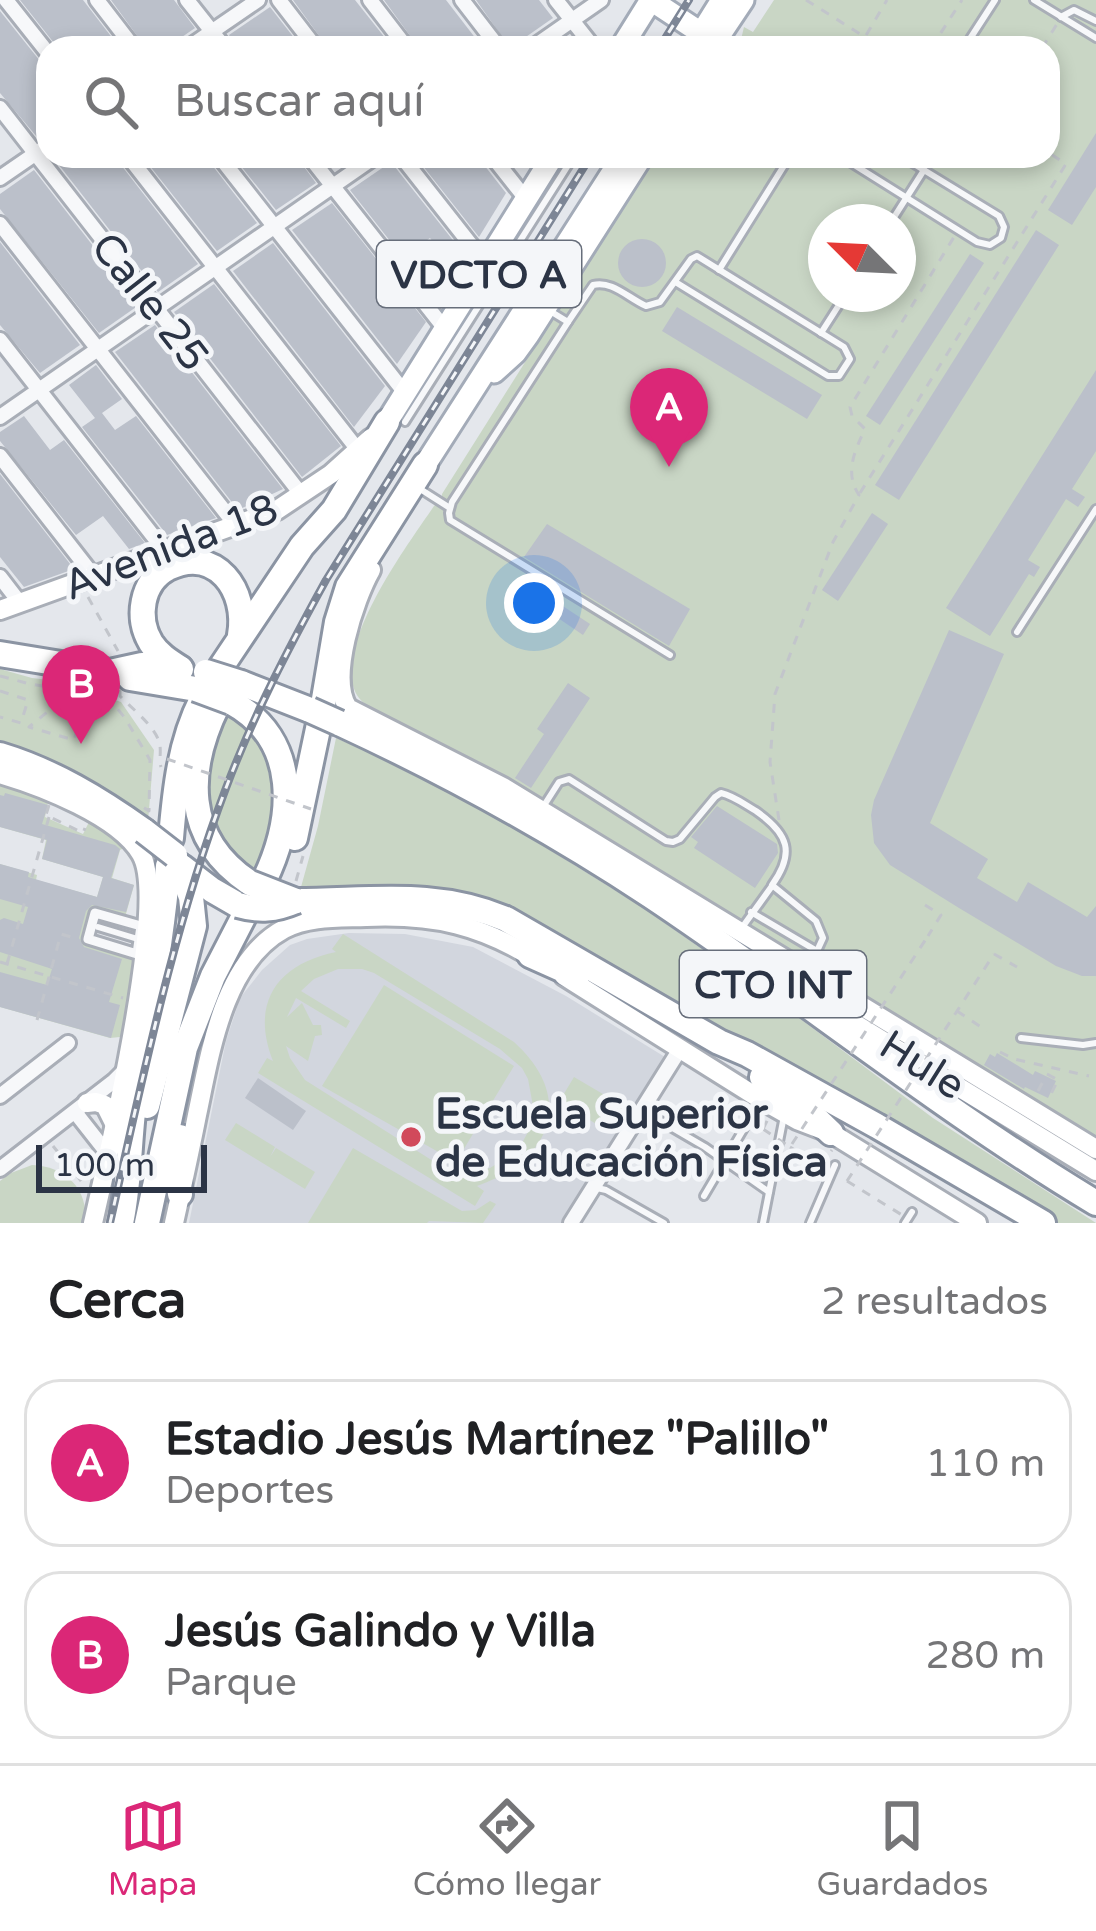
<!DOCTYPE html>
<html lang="es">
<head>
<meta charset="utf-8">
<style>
  body { margin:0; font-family:"Varela Round",sans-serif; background:#f6f6f6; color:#202124 }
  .compass { position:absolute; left:808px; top:204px; width:108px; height:108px; border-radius:50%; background:#fff; box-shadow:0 6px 18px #0003; rotate:294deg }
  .scale { position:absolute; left:36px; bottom:30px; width:171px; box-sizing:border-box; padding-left:12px; border:6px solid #2b3445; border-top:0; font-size:33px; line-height:42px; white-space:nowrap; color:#2b3445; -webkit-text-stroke:9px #f4f6f9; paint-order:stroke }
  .you { position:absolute; left:534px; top:603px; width:42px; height:42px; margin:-30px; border:9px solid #fff; border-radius:50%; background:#1a73e8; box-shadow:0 0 0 18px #1a73e833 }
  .badge { display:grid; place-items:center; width:78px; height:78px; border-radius:50%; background:#db2777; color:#fff; font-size:39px; font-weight:700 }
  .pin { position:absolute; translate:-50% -99px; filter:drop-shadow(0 3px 6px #0008) }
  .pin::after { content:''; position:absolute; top:63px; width:42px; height:36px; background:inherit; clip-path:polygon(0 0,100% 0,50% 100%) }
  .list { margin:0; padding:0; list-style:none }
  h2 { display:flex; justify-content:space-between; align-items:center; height:156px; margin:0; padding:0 48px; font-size:51px }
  h2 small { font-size:39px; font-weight:400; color:#757577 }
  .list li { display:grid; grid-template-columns:78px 1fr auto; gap:36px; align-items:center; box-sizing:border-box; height:168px; margin:0 24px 24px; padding:0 24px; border:3px solid #e0e0e0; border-radius:36px }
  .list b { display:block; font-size:45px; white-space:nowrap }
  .list p { margin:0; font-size:39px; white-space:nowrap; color:#757577 }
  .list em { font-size:39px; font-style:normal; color:#757577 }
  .icon { flex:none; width:66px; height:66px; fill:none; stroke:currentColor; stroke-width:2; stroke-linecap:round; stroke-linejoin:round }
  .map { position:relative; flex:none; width:1096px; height:1223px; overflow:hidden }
  .search { position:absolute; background:#fff; box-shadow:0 6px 18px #0003; left:36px; right:36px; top:36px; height:132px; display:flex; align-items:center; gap:30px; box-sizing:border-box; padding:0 42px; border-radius:36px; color:#757577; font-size:45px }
  .sheet { height:540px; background:#fff }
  nav { display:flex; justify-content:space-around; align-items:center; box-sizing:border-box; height:168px; border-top:3px solid #e0e0e0; background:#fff; font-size:33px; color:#757577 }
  nav a { display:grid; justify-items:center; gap:6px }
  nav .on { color:#db2777 }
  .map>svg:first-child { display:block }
  .built { fill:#d2d6de }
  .green { fill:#c9d6c5; fill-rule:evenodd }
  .building { fill:#bbc0ca }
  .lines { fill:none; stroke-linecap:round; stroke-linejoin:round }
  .service-casing { stroke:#a9aeb7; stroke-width:12 }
  .pedestrian-casing { stroke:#a9aeb7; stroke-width:15 }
  .minor-casing { stroke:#a9aeb7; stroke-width:20 }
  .secondary-casing { stroke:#a9aeb7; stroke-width:24 }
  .primary-casing { stroke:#a3abb8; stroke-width:27 }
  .motorway-casing { stroke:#8b94a3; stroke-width:30 }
  .path { stroke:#c2c5cb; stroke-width:3; stroke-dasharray:9 9; stroke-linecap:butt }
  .service { stroke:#f7f8fa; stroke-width:6 }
  .pedestrian { stroke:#f7f8fa; stroke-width:9 }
  .minor { stroke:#f7f8fa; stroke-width:14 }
  .secondary { stroke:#fff; stroke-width:18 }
  .primary { stroke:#fff; stroke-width:21 }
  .motorway { stroke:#fff; stroke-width:24 }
  .rail-casing { stroke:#7d8696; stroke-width:8 }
  .rail { stroke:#f4f6f9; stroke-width:3; stroke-dasharray:9; stroke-linecap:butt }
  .motorway-bridge-casing { stroke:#8b94a3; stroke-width:30; stroke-linecap:butt }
  .path-bridge { stroke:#c2c5cb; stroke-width:3; stroke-dasharray:9 9; stroke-linecap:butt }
  .motorway-bridge { stroke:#fff; stroke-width:24 }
  .poi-dot { fill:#d1495b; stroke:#f4f6f9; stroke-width:4.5 }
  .labels { text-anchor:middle; stroke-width:10; stroke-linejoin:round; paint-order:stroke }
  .shield { fill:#f4f6f9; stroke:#676e7b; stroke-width:3 }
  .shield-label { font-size:39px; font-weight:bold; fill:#2b3445 }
  .street-label { font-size:42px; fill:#2b3445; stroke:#f4f6f9 }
  .poi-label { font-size:42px; font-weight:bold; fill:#2b3445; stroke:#f4f6f9; text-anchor:start }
</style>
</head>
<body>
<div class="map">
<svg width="1096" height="1223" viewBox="0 0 1096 1223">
  <rect width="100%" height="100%" fill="#e4e7ec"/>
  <!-- built -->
  <path class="built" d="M349 933 405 934 473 947 566 996 665 1057 563 1223H189L226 1041 240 998 262 970 290 945 307 939Z"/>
  <!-- green -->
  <g class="green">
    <path d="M774 0H1096V1139L514 784C493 771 472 758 449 747 427 736 373 716 359 698 326 654 409 543 434 506L442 499V494L655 156H1048V48H739L744 27 753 32ZM826 222H898V294H826Z"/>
    <path d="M0 669 32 678 116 688 115 700 121 702 154 750 148 821C102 788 55 756 0 740Z"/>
    <path d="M228 713 246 724 272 761 278 817 253 876 228 858 207 804 209 766Z"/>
    <path d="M336 738 414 772 476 804 642 907 779 1003 933 1118 1096 1223H1056L974 1174 489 908 301 887 318 826Z"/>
    <path d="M0 785 48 802 45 817 83 834 89 822 113 835 126 847 120 850 112 878 134 885 124 921 96 913 88 939 137 954 125 1028 120 1037 110 1038 0 1007V864L37 875 36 880 97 897 103 877 42 859 46 840 0 827Z"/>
    <path d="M343 934 514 1042C577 1099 550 1161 477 1186L484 1191 475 1206 258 1073 267 1058 273 1061C250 1003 277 964 336 952L332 949ZM338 969H362L374 973 500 1049 522 1068 528 1079 533 1106 528 1132 522 1143 512 1154 490 1168 478 1171 454 1170 433 1161 305 1080 290 1058 286 1046 308 1061 315 1036 322 1035 321 1025H313L302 1003 287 1017 296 998 346 1028 350 1021 301 991 314 979Z"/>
    <path d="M384 985 514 1066 456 1162 322 1086Z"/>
    <path d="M574 1077 625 1107 610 1132 559 1102Z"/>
    <path d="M236 1123 275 1147 270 1157 276 1148 315 1172 305 1189 225 1140Z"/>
    <path d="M353 1148 462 1211 476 1210 490 1201 496 1204 483 1223 429 1221 427 1223H308Z"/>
    <path d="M32 1165C65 1166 89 1189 85 1223H0V1181L11 1173Z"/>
  </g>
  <!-- building -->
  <g class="building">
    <path d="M20 0H83L120 48H58Z"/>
    <path d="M111 0H174L195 28 166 48H146Z"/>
    <path d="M293 0H355L393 48H328Z"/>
    <path d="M384 0H446L483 48H419Z"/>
    <path d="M476 0H539L553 18 510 48Z"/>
    <path d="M270 7 302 48H237L229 35Z"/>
    <path d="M0 11 48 71V130L37 137 0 93Z"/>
    <path d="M1096 133V187L1072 225 1048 210Z"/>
    <path d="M52 156H114L198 264 158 292Z"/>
    <path d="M142 156H205L257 223 217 251Z"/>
    <path d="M233 156H296L316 183 276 210Z"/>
    <path d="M415 156H477L506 193 479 237Z"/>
    <path d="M391 162 467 258 457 273 430 238 416 248 447 288 438 302 350 190Z"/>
    <path d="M34 170 139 305 99 333 0 209V194Z"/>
    <path d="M332 203 426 322 397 364 292 230Z"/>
    <path d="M1036 230 1059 245 899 500 875 485Z"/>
    <circle cx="642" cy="263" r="24"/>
    <path d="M0 242 80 345 40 373 0 325Z"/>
    <path d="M273 243 385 386 354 427 233 271Z"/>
    <path d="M970 254 984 263 880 425 866 416Z"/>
    <path d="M214 284 341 446 302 477 174 312Z"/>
    <path d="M677 307 822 395 807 419 662 331Z"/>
    <path d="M155 325 283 489 238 510 115 352Z"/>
    <path d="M96 365 122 399 102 413 115 430 136 416 216 518 167 535 82 427 95 418 69 385Z"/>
    <path d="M1096 370V451L1072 489 1085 497 1078 507 1066 499 1028 560 1040 567 1034 577 1029 574 990 636 946 608Z"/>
    <path d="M24 416 50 450 64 440 145 543 129 549 103 516 76 535 0 441V432Z"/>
    <path d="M0 474 74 569 24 587 0 557Z"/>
    <path d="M872 513 888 524 838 601 822 590Z"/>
    <path d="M547 524 690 609 669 646 524 557Z"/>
    <path d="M537 589 590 624 583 635 530 599Z"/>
    <path d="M949 630 1004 654 930 823 988 859 977 878 1017 902 1028 882 1087 917 1096 906V976H1082L1056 966 959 908 890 865 874 843 871 815 874 800Z"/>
    <path d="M568 683 590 698 531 788 515 778 544 734 537 729Z"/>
    <path d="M5 793 48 805 42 824 115 845 120 849 111 878 134 885 126 912 92 905 86 911 79 938 84 947 122 959 109 1002 120 1005 111 1038 0 1007V972L47 985 52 969 0 952V920L4 918 23 924 28 907 0 899V864L29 872 28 877 97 897 103 877 42 859 47 840 0 827V795L4 796Z"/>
    <path d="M717 806 777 844 778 853 755 888 694 848 698 842 691 837Z"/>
    <path d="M997 1053 1033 1075 1035 1071 1056 1081 1048 1098 1025 1087 1024 1089 984 1065 990 1054 995 1057Z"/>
    <path d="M258 1078 306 1111 293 1130 245 1098Z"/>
  </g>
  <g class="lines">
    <defs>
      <g id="service">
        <path d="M1034 0 1096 38"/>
        <path d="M1061 17 1074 10 1096 21"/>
        <path d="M964 48 995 0"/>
        <path d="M840 156 977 242 990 245 1001 238 1004 227 999 216 901 156"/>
        <path d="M891 222 924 170"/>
        <path d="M430 252 461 292"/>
        <path d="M719 270 790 156"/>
        <path d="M550 311 568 322 593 285C612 280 628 298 646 306L660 302 691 259 697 256 844 347 850 359 839 376H828L677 283"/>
        <path d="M568 322 452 502 449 513 450 520 670 655"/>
        <path d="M821 333 846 294"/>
        <path d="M405 422 574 156"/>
        <path d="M417 487 450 508"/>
        <path d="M1017 632 1096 509"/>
        <path d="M543 807 559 782 569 779 666 841 673 842 680 839 715 797 721 793C734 796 744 804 756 811 789 834 795 853 772 885L816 921 823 938 817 951 826 976 825 979"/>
        <path d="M751 912 817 951"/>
        <path d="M98 927 141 940"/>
        <path d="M741 929 772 886"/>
        <path d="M1021 1038 1083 1045 1096 1043"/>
        <path d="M645 1112 705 1147 769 1192"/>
        <path d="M597 1188 606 1190 664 1223"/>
        <path d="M704 1196 753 1113"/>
        <path d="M763 1223 784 1116"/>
        <path d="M810 1223 835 1165"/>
        <path d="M905 1223 912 1212"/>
      </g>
      <path id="pedestrian" d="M95 913 141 926 137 954 88 939Z"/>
      <g id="minor">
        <path d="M6 0 48 53"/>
        <path d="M97 0 134 48"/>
        <path d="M187 0 225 48"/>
        <path d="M279 0 316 48"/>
        <path d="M370 0 407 48"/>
        <path d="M462 0 499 48"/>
        <path d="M556 0 594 48"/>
        <path d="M188 48 258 0"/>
        <path d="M532 48 601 0"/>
        <path d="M0 108 301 494"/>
        <path d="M128 156 358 450"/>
        <path d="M219 156 405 393"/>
        <path d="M309 156 445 329"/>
        <path d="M401 156 486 264"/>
        <path d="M492 156 526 199"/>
        <path d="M0 178 48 145"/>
        <path d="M0 224 237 527"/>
        <path d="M0 340 164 550"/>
        <path d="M0 417 376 156"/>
        <path d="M0 456 92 574"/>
        <path d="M0 577 20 603"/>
        <path d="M0 1096 68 1043"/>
        <path d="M75 1112 108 1154"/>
        <path d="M0 1169 114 1081 127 1068"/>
        <path d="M571 1223 680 1049"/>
      </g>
      <g id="secondary">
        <path d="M371 570C354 600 328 678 348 708L503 787 1096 1149"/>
        <path d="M0 610 277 510 331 474 371 438"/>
        <path d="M0 774C41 786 119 816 141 854 169 901 107 1161 93 1223"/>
        <path d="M564 976 760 1099 797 1120 831 1133 977 1223"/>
        <path d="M803 992 1096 1171"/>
        <path d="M87 1103 96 1102 105 1105 114 1123"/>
        <path d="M174 1223C182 1187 190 1151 197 1115 210 1054 223 962 284 929 309 916 339 918 366 917 434 914 482 925 540 962"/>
      </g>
      <g id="primary">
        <path d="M651 0 701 33"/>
        <path d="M621 48 651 0"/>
        <path d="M692 48 722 0"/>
        <path d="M711 48 743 0"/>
        <path d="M494 372 515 353 528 335 642 156"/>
        <path d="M387 422 553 156"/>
        <path d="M425 465 623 156"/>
      </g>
      <g id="motorway">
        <path d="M0 654 110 672 142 665 181 669"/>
        <path d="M221 667 302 546 334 510 387 422"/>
        <path d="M180 668C169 661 158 654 151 643 136 618 141 582 168 568 216 545 248 591 240 635"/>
        <path d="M130 678 196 689"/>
        <path d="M241 683 310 710"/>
        <path d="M231 702C301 740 294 819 264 881"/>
        <path d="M218 704C186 769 182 838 250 883"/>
        <path d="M323 705 337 622 348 587 425 465"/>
        <path d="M339 723C447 773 551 830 651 896 801 996 941 1110 1096 1203"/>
        <path d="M0 755C53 771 99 799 144 831"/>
        <path d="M171 838C175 790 180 742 202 699"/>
        <path d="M295 838 319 724"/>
        <path d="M182 867 212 890 238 905"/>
        <path d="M296 901C371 901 435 889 506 919L719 1042 747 1054 877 1126 1043 1223"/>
        <path d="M530 955 577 976"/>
        <path d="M762 1077 804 1107 831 1133"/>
        <path d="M147 1106 194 926 191 897 179 865"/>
        <path d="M180 1137 176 1164 180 1194"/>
        <path d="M121 1223C130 1181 129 1137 135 1095 146 1018 162 943 168 866"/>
        <path d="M147 1223 185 1048 213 976 246 912"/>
      </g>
    </defs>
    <!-- service casing -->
    <use href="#service" class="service-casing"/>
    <!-- pedestrian casing -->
    <use href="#pedestrian" class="pedestrian-casing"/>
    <!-- minor casing -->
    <use href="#minor" class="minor-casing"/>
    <!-- secondary casing -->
    <use href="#secondary" class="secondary-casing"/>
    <!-- primary casing -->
    <use href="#primary" class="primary-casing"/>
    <!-- motorway casing -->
    <use href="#motorway" class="motorway-casing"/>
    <!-- path -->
    <g class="path">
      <path d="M806 0 865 37 887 0"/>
      <path d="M857 48 865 37 883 48"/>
      <path d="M931 48 962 0"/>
      <path d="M1042 48 1057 24"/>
      <path d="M860 493 1066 164 1048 152"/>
      <path d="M88 597 118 651"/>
      <path d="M0 676 30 684 108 697 125 718 150 760 149 811 143 807"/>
      <path d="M120 690V696C132 709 158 728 160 746 161 753 159 760 161 767"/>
      <path d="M0 691 28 700 21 723 0 717"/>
      <path d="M52 708 81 716 79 724 84 732 77 730 74 740 29 727Z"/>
      <path d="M49 805 46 815 83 833 85 828"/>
      <path d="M779 820 770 762 775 694 833 542 859 495C844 473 855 450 865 429L852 416 850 407 954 237"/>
      <path d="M296 881 303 856"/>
      <path d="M925 905 941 915 928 936"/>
      <path d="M994 954 1017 967"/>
      <path d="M0 962 123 998"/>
      <path d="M7 964 49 817"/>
      <path d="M957 1011 987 1031"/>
      <path d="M37 1020 61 934 78 939"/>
      <path d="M1000 1052 1014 1059 1089 1076"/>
      <path d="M1047 1074 1058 1080 1049 1098"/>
      <path d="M1038 1091 1046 1076"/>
      <path d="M763 1129 768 1119"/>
      <path d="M53 1146 85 1186"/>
      <path d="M790 1147 820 1166 832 1150"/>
      <path d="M847 1181 902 1215"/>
    </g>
    <!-- service -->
    <use href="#service" class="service"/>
    <!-- pedestrian -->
    <use href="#pedestrian" class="pedestrian"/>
    <!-- minor -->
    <use href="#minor" class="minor"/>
    <!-- secondary -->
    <use href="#secondary" class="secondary"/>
    <!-- primary -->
    <use href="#primary" class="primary"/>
    <!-- motorway -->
    <use href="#motorway" class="motorway"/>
    <defs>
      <g id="rail">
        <path d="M659 48 689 0"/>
        <path d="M110 1223C143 1077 173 928 226 788 253 716 289 647 326 580L591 156"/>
      </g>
    </defs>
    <!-- rail casing -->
    <use href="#rail" class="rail-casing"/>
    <!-- rail -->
    <use href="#rail" class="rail"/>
    <defs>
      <g id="motorway-bridge">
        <path d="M206 672 241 683"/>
        <path d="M196 689 231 702"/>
        <path d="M310 710 339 723"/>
        <path d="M144 831 175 855"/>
        <path d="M250 883 296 901"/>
        <path d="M238 905C259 911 275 910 296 901"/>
      </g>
    </defs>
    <!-- motorway-bridge casing -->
    <use href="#motorway-bridge" class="motorway-bridge-casing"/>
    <!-- path-bridge -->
    <g class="path-bridge">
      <path d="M167 759 311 809"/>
      <path d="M763 1129 790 1147 928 936"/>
      <path d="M847 1181 994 954"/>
    </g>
    <!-- motorway-bridge -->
    <use href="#motorway-bridge" class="motorway-bridge"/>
  </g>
  <!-- markers -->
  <circle class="poi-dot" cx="411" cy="1137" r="12"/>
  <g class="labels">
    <!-- shield labels -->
    <g class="shield">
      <rect x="377" y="241" width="204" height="66" rx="9"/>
      <rect x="680" y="951" width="186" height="66" rx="9"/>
    </g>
    <g class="shield-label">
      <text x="479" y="288">VDCTO A</text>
      <text x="773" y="998">CTO INT</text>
    </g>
    <!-- street labels -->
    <g class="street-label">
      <text transform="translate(151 301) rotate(52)" y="15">Calle 25</text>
      <text transform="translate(170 546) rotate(-21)" y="15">Avenida 18</text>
      <text transform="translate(923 1064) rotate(32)" y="15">Hule</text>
    </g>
    <!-- poi labels -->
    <g class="poi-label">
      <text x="435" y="1128">Escuela Superior<tspan x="435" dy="48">de Educación Física</tspan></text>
    </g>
  </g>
</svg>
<svg class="compass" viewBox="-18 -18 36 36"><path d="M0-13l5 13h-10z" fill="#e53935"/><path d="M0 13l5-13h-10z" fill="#757577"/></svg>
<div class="scale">100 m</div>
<div class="you"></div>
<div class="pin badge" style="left:669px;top:467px">A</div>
<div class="pin badge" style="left:81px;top:744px">B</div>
<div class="search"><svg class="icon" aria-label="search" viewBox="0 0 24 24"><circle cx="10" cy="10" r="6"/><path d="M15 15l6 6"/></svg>Buscar aquí</div>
</div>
<section class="sheet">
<h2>Cerca<small>2 resultados</small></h2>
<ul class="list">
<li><span class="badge">A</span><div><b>Estadio Jesús Martínez &quot;Palillo&quot;</b><p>Deportes</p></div><em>110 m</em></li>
<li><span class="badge">B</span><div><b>Jesús Galindo y Villa</b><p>Parque</p></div><em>280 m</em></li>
</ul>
</section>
<nav>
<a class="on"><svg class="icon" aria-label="map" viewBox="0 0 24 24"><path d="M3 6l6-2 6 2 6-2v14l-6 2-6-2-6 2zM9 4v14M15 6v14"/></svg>Mapa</a>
<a><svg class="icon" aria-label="directions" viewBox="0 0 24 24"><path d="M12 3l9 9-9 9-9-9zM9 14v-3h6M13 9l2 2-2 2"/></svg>Cómo llegar</a>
<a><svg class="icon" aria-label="saved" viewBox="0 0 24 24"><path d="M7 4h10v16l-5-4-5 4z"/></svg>Guardados</a>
</nav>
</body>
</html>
